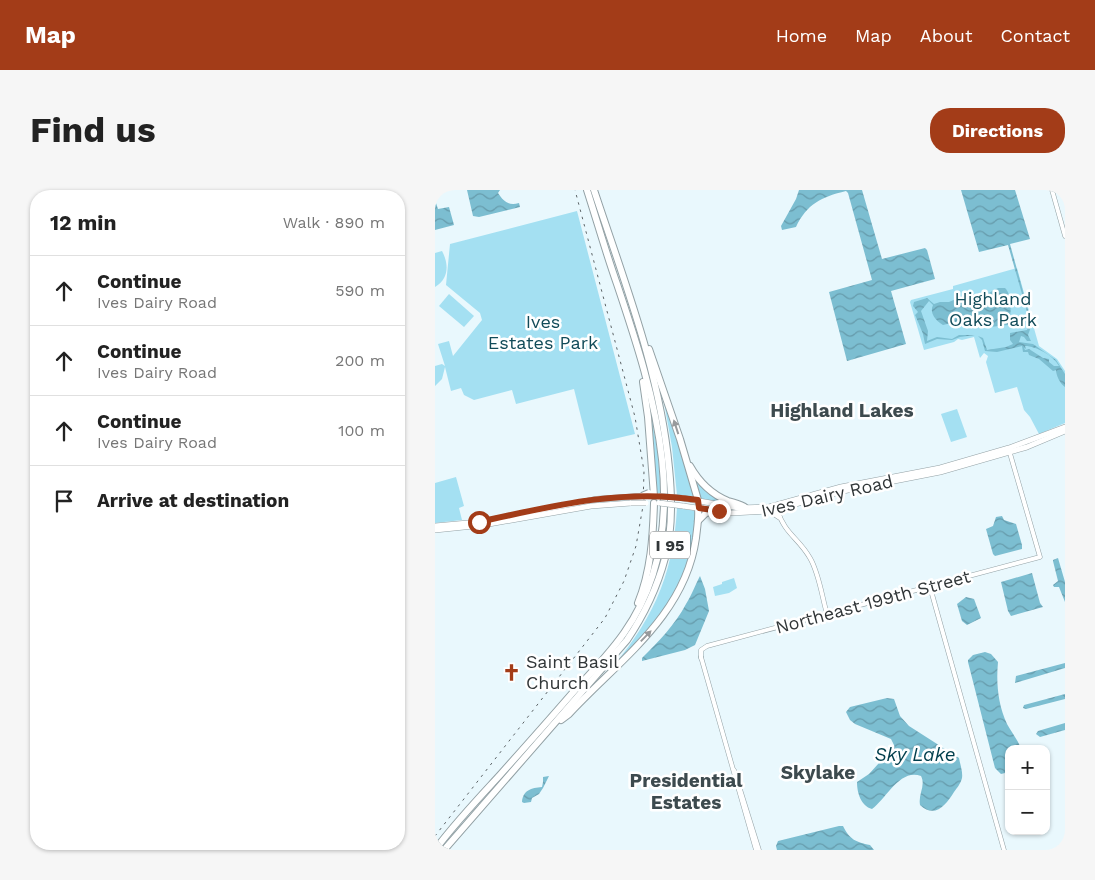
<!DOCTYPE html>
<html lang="en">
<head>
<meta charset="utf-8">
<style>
  body { margin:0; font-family:"Work Sans",sans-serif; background:#f6f6f6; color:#222 }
  .controls { position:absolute; right:15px; bottom:15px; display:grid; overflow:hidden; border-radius:10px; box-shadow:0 1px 4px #0004 }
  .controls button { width:45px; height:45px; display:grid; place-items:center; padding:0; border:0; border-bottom:1px solid #e0e0e0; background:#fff; color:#222; font:25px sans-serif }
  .stop { position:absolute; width:15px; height:15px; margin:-11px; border:4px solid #a33c18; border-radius:50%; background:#fff }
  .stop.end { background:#a33c18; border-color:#fff; box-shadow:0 1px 5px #0008 }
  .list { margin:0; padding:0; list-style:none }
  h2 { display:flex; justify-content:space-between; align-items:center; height:65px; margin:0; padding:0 20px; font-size:21px }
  h2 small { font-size:16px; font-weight:400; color:#767676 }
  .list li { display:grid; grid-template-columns:32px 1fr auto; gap:15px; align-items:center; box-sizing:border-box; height:70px; padding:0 20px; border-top:1px solid #e0e0e0 }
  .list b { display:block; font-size:19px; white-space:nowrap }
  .list p { margin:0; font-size:16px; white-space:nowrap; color:#767676 }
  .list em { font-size:16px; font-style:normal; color:#767676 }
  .icon { flex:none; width:28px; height:28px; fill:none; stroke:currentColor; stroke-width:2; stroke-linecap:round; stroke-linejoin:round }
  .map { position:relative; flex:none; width:630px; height:660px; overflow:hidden; border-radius:20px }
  header { display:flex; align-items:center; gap:30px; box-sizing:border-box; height:70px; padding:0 25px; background:#a33c18; color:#fff }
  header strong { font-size:24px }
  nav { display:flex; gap:28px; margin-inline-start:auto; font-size:18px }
  .intro { display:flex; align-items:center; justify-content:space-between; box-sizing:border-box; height:120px; padding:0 30px }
  h1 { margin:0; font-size:35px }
  .button { padding:12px 22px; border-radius:20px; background:#a33c18; color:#fff; font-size:18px; font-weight:700 }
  main { display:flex; gap:30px; padding:0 30px }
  aside { flex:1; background:#fff; border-radius:20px; box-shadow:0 1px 4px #0004 }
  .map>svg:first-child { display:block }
  .green { fill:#a4e0f2 }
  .water { fill:url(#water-waves); fill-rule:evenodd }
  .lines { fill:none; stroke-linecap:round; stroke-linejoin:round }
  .minor-casing { stroke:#93a1a5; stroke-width:5 }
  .major-casing { stroke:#93a1a5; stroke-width:6 }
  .highway-casing { stroke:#93a1a5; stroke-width:8 }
  .minor { stroke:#fff; stroke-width:4 }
  .major { stroke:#fff; stroke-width:5 }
  .highway { stroke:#fff; stroke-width:6 }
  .rail { stroke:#5c6366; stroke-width:1; stroke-dasharray:2.5 5; stroke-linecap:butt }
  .major-bridge-casing { stroke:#93a1a5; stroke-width:6; stroke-linecap:butt }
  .highway-bridge-casing { stroke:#93a1a5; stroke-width:8; stroke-linecap:butt }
  .major-bridge { stroke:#fff; stroke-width:5 }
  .highway-bridge { stroke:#fff; stroke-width:6 }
  .oneway { fill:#989a9c }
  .route { stroke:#a33c18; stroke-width:6 }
  .labels { text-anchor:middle; stroke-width:5; stroke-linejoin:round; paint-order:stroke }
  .shield { fill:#fff; stroke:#6f7274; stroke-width:1 }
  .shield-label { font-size:16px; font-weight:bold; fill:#313638 }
  .park-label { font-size:18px; fill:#114b59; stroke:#fff }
  .street-label { font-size:18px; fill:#313638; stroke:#fff }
  .poi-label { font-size:18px; fill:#313638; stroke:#fff; text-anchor:start }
  .neighbourhood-label { font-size:19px; font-weight:bold; fill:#3d4a4e; stroke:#fff }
  .water-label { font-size:19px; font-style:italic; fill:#003e4c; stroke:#fff }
</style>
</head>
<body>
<header>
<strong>Map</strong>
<nav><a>Home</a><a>Map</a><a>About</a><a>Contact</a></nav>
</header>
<div class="intro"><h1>Find us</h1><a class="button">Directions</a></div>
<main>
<aside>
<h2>12 min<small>Walk · 890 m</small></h2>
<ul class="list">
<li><svg class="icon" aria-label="ahead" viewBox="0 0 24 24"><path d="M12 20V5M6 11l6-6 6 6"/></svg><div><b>Continue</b><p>Ives Dairy Road</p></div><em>590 m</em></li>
<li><svg class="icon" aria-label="ahead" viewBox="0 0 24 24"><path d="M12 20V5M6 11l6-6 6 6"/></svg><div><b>Continue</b><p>Ives Dairy Road</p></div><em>200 m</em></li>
<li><svg class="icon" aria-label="ahead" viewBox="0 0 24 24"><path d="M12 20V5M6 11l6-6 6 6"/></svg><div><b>Continue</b><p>Ives Dairy Road</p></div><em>100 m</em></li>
<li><svg class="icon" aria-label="arrive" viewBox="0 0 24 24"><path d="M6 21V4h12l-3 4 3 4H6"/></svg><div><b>Arrive at destination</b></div></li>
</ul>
</aside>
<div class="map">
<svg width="630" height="660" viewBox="0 0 630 660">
  <defs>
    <pattern id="water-waves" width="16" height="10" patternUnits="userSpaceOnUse" patternTransform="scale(1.25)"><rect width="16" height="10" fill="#7cbed1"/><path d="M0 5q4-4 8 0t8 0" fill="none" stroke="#669bab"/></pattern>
  </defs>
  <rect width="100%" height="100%" fill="#e9f8fd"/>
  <!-- green -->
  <g class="green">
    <path d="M142 21 200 244 153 255 139 199 81 214 77 200 39 210 29 205 26 198 16 201 10 177 7 189 0 196V176L7 174 10 176 3 154 14 151 18 166 47 130 45 123 11 95 15 54Z"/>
    <path d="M7 61C14 74 14 89 0 97V63Z"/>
    <path d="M582 78 604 156 622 169 630 181V233L604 244 595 227 589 220 582 197 560 203 551 172 553 166 549 163 545 168 539 147 527 150 523 149 519 152 489 160 475 112 476 110 518 99V96Z"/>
    <path d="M14 104 39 126 29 137 4 116Z"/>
    <path d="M227 201 259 305V307L242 305 237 257Z"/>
    <path d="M213 206 223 264 226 304H221Z"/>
    <path d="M522 219 532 247 516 252 506 224Z"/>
    <path d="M259 285 297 315 264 308Z"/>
    <path d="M21 287 29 316 24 318 27 330 0 333V293Z"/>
    <path d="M242 318 261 321 256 369 232 421 169 487C216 433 238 389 242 318Z"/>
    <path d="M299 388 302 398 294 403 280 406 278 397 287 394V392Z"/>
  </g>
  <!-- water -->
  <g class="water">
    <path d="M32 0H65L63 3C69 12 74 16 84 13L85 17 44 27 38 26Z"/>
    <path d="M364 0H427L447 69 490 58 492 60 500 89 456 101 471 154 412 171 394 102 437 90 413 3 411 1C386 7 372 14 361 37L347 40 346 36 361 9Z"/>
    <path d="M526 0H580L595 49 575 54 597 134 593 145 596 151H592L589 147 586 146 584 152 598 154 621 170 630 184V197C625 194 621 185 621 180L618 181 604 169 594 165 593 162H588L587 156 562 162 550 161 547 150 543 146 548 148 552 160 571 157 578 154 575 150V143L592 140 595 132 573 55 544 62ZM590 156C601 156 619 166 624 176H619L614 172V169L608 168 594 159 590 160 589 158 591 159Z"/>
    <path d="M0 10 3 19 14 17 19 35 0 40Z"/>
    <path d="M563 98H570C577 104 577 126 573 135L555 137 529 130 508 135C501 131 494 123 498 115L494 111 486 121 493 141 492 151 502 147 517 149 524 145H540L525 147 517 150 502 149 490 154 488 144 481 127 480 125 483 122 478 116 479 112 492 108 499 114 505 112H514L532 104 550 105Z"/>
    <path d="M567 326 569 330 581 334 587 355V359L560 366 558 364 551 339 558 336 561 327Z"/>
    <path d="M623 368 630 392V412L624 397H619L618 395 623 391 618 371V370Z"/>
    <path d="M597 383 605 413 608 417 576 426 573 421 566 392Z"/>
    <path d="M265 386 270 399 274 421 260 455 250 460 207 471V468C223 452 240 435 251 414 257 405 260 395 265 386Z"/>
    <path d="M531 407 539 409 546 428 532 435 527 431 522 414Z"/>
    <path d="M550 462 556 464 563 472C561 493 563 515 572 534 577 543 583 550 586 559H574V582L566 584 560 578 533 472V470L538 465Z"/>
    <path d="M630 473V478L580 493 581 486Z"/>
    <path d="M630 504V509L591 519 588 518 589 515Z"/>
    <path d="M452 508 459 509 465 526 474 536 524 568C525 574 528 582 527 588 526 593 522 598 519 602 511 615 500 629 485 615 483 604 491 596 486 586 465 578 451 609 437 619 426 616 422 603 422 592L434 584 444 573 454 568 459 560V555L456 549 420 534 415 530 411 522 415 517Z"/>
    <path d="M630 533V540L605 547 601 544 603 541Z"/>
    <path d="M114 586 108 598 104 604 97 608 96 612 89 613 87 612C88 600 96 598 107 597L108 592V587Z"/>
    <path d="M404 636H408C415 650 421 652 435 655L439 660H342L341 656 343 651Z"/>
  </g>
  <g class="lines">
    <defs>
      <g id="minor">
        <path d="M617 0 630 46"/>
        <path d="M342 319C350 345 363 347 375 368 384 383 387 407 392 424"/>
        <path d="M495 397 569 660"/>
        <path d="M266 467 321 660"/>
        <path d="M266 468V460L272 456 605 367 574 260"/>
        <path d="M299 580 324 660"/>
      </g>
      <g id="major">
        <path d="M247 308 304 318 334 317 406 297 505 278 574 258 630 237"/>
        <path d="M248 316 296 323 335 321 408 301 505 282 592 257 630 241"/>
        <path d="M335 321 344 327"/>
        <path d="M0 336 44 332 162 309 207 306"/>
        <path d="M0 340 48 335 156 316 196 313"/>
      </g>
      <g id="highway">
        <path d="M214 159 245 249 263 310"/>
        <path d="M208 192 213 227 219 306"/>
        <path d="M255 276C264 292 276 304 293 311 299 313 306 314 311 318"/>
        <path d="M263 331 271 323 280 321"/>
        <path d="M203 413C216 381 218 347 219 313"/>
        <path d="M126 530 134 524C184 470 250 426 261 348 262 338 264 328 263 318"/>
        <path d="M0 660C20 633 43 609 65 585 90 557 115 529 140 500 157 482 175 463 189 443 263 338 219 204 182 94 171 63 162 31 152 0"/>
        <path d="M9 660 192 450C209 425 222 398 230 368 238 339 237 308 234 278 225 182 189 91 159 0"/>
      </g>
    </defs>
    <!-- minor casing -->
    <use href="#minor" class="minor-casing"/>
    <!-- major casing -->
    <use href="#major" class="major-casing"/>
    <!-- highway casing -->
    <use href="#highway" class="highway-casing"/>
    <!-- minor -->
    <use href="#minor" class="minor"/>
    <!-- major -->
    <use href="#major" class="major"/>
    <!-- highway -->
    <use href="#highway" class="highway"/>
    <!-- rail -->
    <path class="rail" d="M0 646 170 428 189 391 201 356 208 316 209 281 200 227 140 0"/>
    <defs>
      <g id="major-bridge">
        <path d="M224 306 247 308"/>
        <path d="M196 313H211"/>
        <path d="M224 313 248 316"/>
      </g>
      <path id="highway-bridge" d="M207 306 214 303"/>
    </defs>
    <!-- major-bridge casing -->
    <use href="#major-bridge" class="major-bridge-casing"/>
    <!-- highway-bridge casing -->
    <use href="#highway-bridge" class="highway-bridge-casing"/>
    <!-- major-bridge -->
    <use href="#major-bridge" class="major-bridge"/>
    <!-- highway-bridge -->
    <use href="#highway-bridge" class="highway-bridge"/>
  </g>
  <!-- one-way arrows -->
  <defs><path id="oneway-solid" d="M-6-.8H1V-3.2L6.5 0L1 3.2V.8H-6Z" transform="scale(1.25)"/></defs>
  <g class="oneway">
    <use href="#oneway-solid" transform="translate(241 237) rotate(-108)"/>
    <use href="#oneway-solid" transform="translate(211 446) rotate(-46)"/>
  </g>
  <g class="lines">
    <!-- route -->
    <path class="route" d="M44 332C116 316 188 298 263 310L264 318 284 321"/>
  </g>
  <!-- icons -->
  <defs>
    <symbol id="church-bare" viewBox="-9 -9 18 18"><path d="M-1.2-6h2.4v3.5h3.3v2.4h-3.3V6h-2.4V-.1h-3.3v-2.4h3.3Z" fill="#a33c18" stroke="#fff" stroke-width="2.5" paint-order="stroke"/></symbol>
  </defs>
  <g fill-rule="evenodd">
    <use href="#church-bare" x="64" y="470" width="25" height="25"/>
  </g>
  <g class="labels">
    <!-- shield labels -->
    <rect class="shield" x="215" y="341.5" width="40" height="27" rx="4"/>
    <g class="shield-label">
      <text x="235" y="361">I 95</text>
    </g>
    <!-- park labels -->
    <g class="park-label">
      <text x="558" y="115">Highland<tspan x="558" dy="21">Oaks Park</tspan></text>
      <text x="108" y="138">Ives<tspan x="108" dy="21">Estates Park</tspan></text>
    </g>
    <!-- street labels -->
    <g class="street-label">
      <text transform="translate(392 306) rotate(-13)" y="6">Ives Dairy Road</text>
      <text transform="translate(438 412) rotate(-15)" y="6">Northeast 199th Street</text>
    </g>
    <!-- poi labels -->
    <g class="poi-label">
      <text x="91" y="478">Saint Basil<tspan x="91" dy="21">Church</tspan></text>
    </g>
    <!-- neighbourhood labels -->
    <g class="neighbourhood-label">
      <text x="407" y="227">Highland Lakes</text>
      <text x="383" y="589">Skylake</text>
      <text x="251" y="597">Presidential<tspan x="251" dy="22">Estates</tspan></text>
    </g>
    <!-- water labels -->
    <g class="water-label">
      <text x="480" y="571">Sky Lake</text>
    </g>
  </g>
</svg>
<div class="controls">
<button>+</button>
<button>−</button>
</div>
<div class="stop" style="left:44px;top:332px"></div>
<div class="stop end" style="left:284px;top:321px"></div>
</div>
</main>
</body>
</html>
